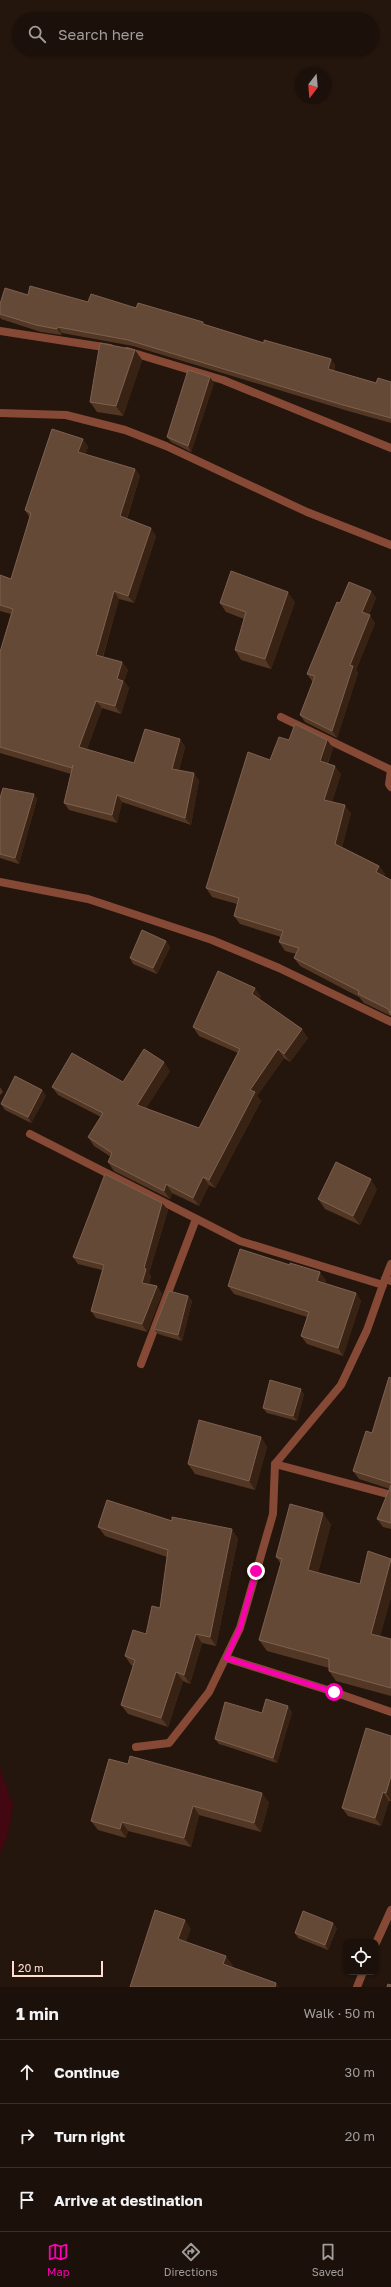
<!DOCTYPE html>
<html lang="en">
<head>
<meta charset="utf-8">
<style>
  body { margin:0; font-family:"Golos Text",sans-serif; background:#281e18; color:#f1f3f6 }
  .controls { position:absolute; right:12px; bottom:12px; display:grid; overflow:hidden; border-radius:8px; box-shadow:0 1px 3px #0004 }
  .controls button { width:36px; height:36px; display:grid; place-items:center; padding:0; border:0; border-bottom:1px solid #39302b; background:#1b100a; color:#f1f3f6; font:20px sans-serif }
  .compass { position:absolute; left:295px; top:68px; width:36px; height:36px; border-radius:50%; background:#1b100a; box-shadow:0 1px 3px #0004; rotate:196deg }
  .scale { position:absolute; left:12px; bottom:10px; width:91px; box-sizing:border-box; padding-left:4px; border:2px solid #ffdecf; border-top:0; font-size:11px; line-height:14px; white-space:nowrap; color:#ffdecf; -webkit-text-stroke:3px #24150d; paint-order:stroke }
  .stop { position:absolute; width:12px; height:12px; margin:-9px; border:3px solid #fa00ae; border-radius:50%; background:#fff }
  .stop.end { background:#fa00ae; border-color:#fff; box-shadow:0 1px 4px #0008 }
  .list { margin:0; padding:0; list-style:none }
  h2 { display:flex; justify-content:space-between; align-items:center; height:52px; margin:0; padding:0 16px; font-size:17px }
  h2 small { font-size:13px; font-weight:400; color:#a09d9c }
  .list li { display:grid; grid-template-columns:26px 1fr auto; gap:12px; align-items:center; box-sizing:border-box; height:64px; padding:0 16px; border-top:1px solid #39302b }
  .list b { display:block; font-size:15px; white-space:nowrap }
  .list em { font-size:13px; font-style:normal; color:#a09d9c }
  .icon { flex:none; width:22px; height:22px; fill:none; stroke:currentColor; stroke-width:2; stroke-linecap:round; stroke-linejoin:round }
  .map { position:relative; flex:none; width:391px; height:1987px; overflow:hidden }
  .search { position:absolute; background:#1b100a; box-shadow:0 1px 3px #0004; left:12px; right:12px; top:12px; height:44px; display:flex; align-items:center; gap:10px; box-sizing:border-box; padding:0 14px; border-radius:22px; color:#a09d9c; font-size:15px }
  .sheet { height:244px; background:#1b100a }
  nav { display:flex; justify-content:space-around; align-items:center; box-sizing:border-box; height:56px; border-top:1px solid #39302b; background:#1b100a; font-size:11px; color:#a09d9c }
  nav a { display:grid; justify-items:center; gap:2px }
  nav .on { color:#fa00ae }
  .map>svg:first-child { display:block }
  .water { fill:#420710 }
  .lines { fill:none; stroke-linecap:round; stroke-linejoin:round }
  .street { stroke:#854935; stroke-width:8 }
  .wall { fill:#533725 }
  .shaded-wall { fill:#382214 }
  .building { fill:#654937; stroke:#7e604f }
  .route { stroke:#fa00ae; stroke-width:5 }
</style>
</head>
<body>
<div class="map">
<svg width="391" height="1987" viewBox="0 0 391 1987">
  <rect width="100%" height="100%" fill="#24150d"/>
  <!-- water -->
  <path class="water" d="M0 1767 13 1806 7 1838 0 1853Z"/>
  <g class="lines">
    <!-- street -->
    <g class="street">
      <path d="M0 331 110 348"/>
      <path d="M127 351 223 380 391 448"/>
      <path d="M0 413 66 415 125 430 166 446 307 512 391 545"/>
      <path d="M281 717 391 770"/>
      <path d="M391 770 389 784 391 787"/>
      <path d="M0 882 88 899 212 940 279 968 391 1022"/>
      <path d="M30 1134 240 1241 383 1285"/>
      <path d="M385 1279 391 1264"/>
      <path d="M141 1364 196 1219"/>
      <path d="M275 1464 391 1495"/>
      <path d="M226 1658 334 1692 391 1712"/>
      <path d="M136 1747 169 1743 209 1692 240 1628 273 1514 275 1464 341 1385 367 1330 385 1279 391 1281"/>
      <path d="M376 1943 391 1910"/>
      <path d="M357 1987 363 1972"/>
    </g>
  </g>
  <!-- wall -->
  <g class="wall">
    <path d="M28 295 136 308 206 325 264 343 331 359 335 365 334 371 376 383 391 382V423L348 411 133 346 62 333V335L41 332 1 319 0 317V304Z"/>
    <path d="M135 350 142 360 123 416 97 412 90 402Z"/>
    <path d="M214 383 191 452 171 442 167 437Z"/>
    <path d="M83 439 88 447 85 454 135 469 140 476 127 519 156 536 134 603 119 599 103 657 122 662 128 670 124 681 129 688 121 714 102 708 87 749 134 763 180 739 185 747 179 770 199 780 191 825 122 802 117 823 69 810 64 803 71 774 0 753V652L11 614 0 611V575L11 579 30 518 25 510Z"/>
    <path d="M371 591 376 598 369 615 375 623 356 670 358 673 337 738 305 722 300 715 313 681H312L307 674 340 603Z"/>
    <path d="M295 602 271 669 241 660 235 650 244 619 226 612 220 603Z"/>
    <path d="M289 740H327L333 748 328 763 341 774 332 802 351 813 342 847 379 866 385 874 384 876 391 880V1016L364 1003 359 997 300 966 294 958 296 954 285 951 279 942 281 937 240 924 234 916 237 904 212 897 206 888 270 760Z"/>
    <path d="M0 798 37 799 19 864 0 858Z"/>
    <path d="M166 941 170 947 157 974 133 964 130 958Z"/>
    <path d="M261 996 259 999 308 1038 290 1062 284 1058 257 1096 261 1101 215 1188 209 1185 199 1206 172 1193 170 1199 114 1171 108 1162 111 1157 94 1146 88 1137 101 1117 58 1095 52 1087 123 1082 170 1071 146 1108 199 1128 238 1053 199 1036 193 1027Z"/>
    <path d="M0 1087 3 1092 0 1095Z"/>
    <path d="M42 1090 46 1096 31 1123 5 1110 1 1104Z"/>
    <path d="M377 1189 360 1225 325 1209 318 1199Z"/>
    <path d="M162 1203 168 1210 149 1273 151 1276 149 1284 157 1286 162 1294 147 1332 96 1318 91 1311 102 1270 78 1264 73 1257Z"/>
    <path d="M326 1280 325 1283 356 1293 361 1301 343 1356 307 1344 301 1336 307 1317 234 1294 228 1286Z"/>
    <path d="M188 1296 192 1301 182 1341 158 1334 154 1329Z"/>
    <path d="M391 1378V1529L383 1527 377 1519 390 1489 359 1479 353 1471 372 1433Z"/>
    <path d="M304 1394 297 1421 267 1413 263 1408Z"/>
    <path d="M261 1437 267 1447 255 1490 195 1474 188 1464Z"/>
    <path d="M172 1521 238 1538 216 1646 202 1643 190 1684 183 1681 168 1727 128 1714 121 1705 133 1666 131 1665 125 1656 146 1634 160 1608 167 1557 105 1536 98 1527Z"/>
    <path d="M331 1524 318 1573 360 1584 391 1559V1597L380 1636 391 1639V1696L336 1681 329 1671V1668L267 1651 259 1640 281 1564 276 1557Z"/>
    <path d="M292 1712 277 1763 219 1744 215 1739Z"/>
    <path d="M391 1736V1801H389L381 1826 348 1816 342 1808Z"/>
    <path d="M109 1759 269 1802 261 1832 199 1815 191 1847 128 1831 126 1838 98 1830 91 1821Z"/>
    <path d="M337 1928 328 1950 298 1938 295 1933Z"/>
  </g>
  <!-- shaded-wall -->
  <g class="shaded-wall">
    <path d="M58 327 62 333V335L57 329Z"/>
    <path d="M135 350 142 360 123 416 116 406Z"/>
    <path d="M331 359 335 365 332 375 328 369Z"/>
    <path d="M210 377 214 383 191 452 188 446Z"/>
    <path d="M83 439 88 447 84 459 78 452Z"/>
    <path d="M135 469 140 476 125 524 120 516Z"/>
    <path d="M151 528 156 536 134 603 128 596Z"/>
    <path d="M114 591 119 599 101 662 96 655Z"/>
    <path d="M371 591 376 598 367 619 362 612Z"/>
    <path d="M288 592 295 602 271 669 265 659Z"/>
    <path d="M370 615 375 623 356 670 358 673 337 738 332 731 350 665Z"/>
    <path d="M122 662 128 670 124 681 129 688 121 714 115 706 117 679Z"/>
    <path d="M96 701 102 708 85 754 79 747Z"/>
    <path d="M180 739 185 747 177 776 172 769Z"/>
    <path d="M327 740 333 748 325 769 320 761Z"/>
    <path d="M335 766 341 774 330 808 324 800Z"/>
    <path d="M194 773 199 780 191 825 185 818Z"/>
    <path d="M34 794 37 799 19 864 15 858Z"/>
    <path d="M117 795 122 802 117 823 112 815Z"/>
    <path d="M345 805 351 813 341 852 335 844Z"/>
    <path d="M379 866 385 874 382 881 376 872Z"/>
    <path d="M166 941 170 947 157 974 153 968Z"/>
    <path d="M255 988 261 996 258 1002 252 994Z"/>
    <path d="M302 1029 308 1038 290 1062 284 1054Z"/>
    <path d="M278 1049 284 1058 257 1096 261 1101 215 1188 209 1180 250 1090Z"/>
    <path d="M164 1062 170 1071 143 1113 137 1105Z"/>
    <path d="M42 1090 46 1096 31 1123 28 1117Z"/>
    <path d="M203 1177 209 1185 199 1206 193 1198Z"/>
    <path d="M371 1179 377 1189 360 1225 353 1216Z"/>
    <path d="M166 1184 172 1193 170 1199 164 1191Z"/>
    <path d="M162 1203 168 1210 149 1273 151 1276 147 1290 142 1283 144 1268Z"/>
    <path d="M320 1272 326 1280 323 1289 317 1281Z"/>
    <path d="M157 1286 162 1294 147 1332 142 1324Z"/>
    <path d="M356 1293 361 1301 343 1356 338 1348Z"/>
    <path d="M188 1296 192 1301 182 1341 178 1335Z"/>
    <path d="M301 1389 304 1394 297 1421 293 1416Z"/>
    <path d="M261 1437 267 1447 255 1490 249 1481Z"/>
    <path d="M323 1513 331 1524 316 1581 308 1570Z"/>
    <path d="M232 1529 238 1538 216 1646 210 1637Z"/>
    <path d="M391 1560V1597L378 1644 371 1634Z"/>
    <path d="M196 1634 202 1643 190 1684 184 1675Z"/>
    <path d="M176 1672 183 1681 168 1727 161 1718Z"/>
    <path d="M288 1706 292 1712 277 1763 273 1758Z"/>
    <path d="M391 1776V1801L386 1793Z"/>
    <path d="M383 1792 389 1801 381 1826 375 1818Z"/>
    <path d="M262 1793 269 1802 261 1832 254 1823Z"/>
    <path d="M193 1806 199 1815 191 1847 184 1838Z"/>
    <path d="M122 1822 128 1831 126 1838 120 1829Z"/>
    <path d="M185 1920 191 1929 184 1948 178 1939Z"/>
    <path d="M333 1923 337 1928 328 1950 325 1945Z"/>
    <path d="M226 1956 233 1965 230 1973 223 1964Z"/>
    <path d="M276 1983 279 1987H275Z"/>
  </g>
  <!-- building -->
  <g class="building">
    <path d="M30 286 88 302 91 294 136 308 138 303 203 322V324L264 343V340L331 359 328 369 376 383 378 378 391 382V418L343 405 128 340 58 327 57 329 36 325 0 314V304L5 288 28 295Z"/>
    <path d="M100 343 135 350 116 406 90 402Z"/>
    <path d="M188 370 210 377 188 446 167 437Z"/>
    <path d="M52 429 83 439 78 452 135 469 120 516 151 528 128 596 114 591 96 655 122 662 117 679 123 681 115 706 96 701 79 747 134 763 145 729 180 739 172 769 194 773 185 818 117 795 112 815 64 803 73 765 72 768 0 747V652L13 609 0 605V575L11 579 31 513 25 510Z"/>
    <path d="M231 571 288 592 265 659 235 650 246 612 220 603Z"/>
    <path d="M349 582 371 591 362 612 370 615 350 665 353 666 332 731 300 715 315 676 307 674 337 602 340 603Z"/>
    <path d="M295 724 327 740 320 761 335 766 324 800 345 805 335 844 379 866 376 872 391 880V1015L388 1009 358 994 359 991 294 958 299 948 279 942 283 931 234 916 239 898 206 888 248 752 270 760 279 737 289 740Z"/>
    <path d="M3 788 34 794 15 858 0 854V798Z"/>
    <path d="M142 930 166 941 153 968 130 958Z"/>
    <path d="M218 971 255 988 252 994 302 1029 284 1054 278 1049 250 1090 255 1092 209 1180 203 1177 193 1198 166 1184 164 1191 108 1162 112 1153 88 1137 103 1113 52 1087 72 1053 123 1082 144 1049 164 1062 137 1105 199 1128 240 1049 193 1027Z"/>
    <path d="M15 1076 42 1090 28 1117 1 1104Z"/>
    <path d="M336 1162 371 1179 353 1216 318 1199Z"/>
    <path d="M105 1174 162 1203 144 1268 146 1269 142 1283 157 1286 142 1324 91 1311 104 1265 73 1257Z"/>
    <path d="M240 1249 290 1265V1263L320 1272 317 1281 356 1293 338 1348 301 1336 309 1312 228 1286Z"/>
    <path d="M169 1291 188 1296 178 1335 154 1329Z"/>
    <path d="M389 1377 391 1378V1483L353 1471 366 1431 372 1433Z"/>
    <path d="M270 1380 301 1389 293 1416 263 1408Z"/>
    <path d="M199 1420 261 1437 249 1481 188 1464Z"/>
    <path d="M391 1485V1523L377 1519Z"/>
    <path d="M107 1500 172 1521V1517L232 1529 210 1637 196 1634 184 1675 176 1672 161 1718 121 1705 135 1660 125 1656 133 1630 146 1634 152 1606 160 1608 168 1550 98 1527Z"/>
    <path d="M290 1504 323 1513 308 1570 360 1584 368 1551 391 1559 371 1634 391 1639V1688L329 1671V1659L259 1640 282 1559 276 1557Z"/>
    <path d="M266 1699 288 1706 273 1758 215 1739 225 1702 262 1713Z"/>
    <path d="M366 1728 391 1736V1776L386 1793 383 1792 375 1818 342 1808Z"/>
    <path d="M130 1756 262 1793 254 1823 193 1806 184 1838 122 1822 120 1829 91 1821 109 1759 128 1764Z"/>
    <path d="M155 1910 185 1920 178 1939 226 1956 223 1964 276 1983 275 1987H130Z"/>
    <path d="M303 1911 333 1923 325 1945 295 1933Z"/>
    <path d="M388 1984 391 1985V1987H387Z"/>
  </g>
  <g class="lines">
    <!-- route -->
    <path class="route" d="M256 1571 240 1628 226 1658 334 1692"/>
  </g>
</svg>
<div class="controls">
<button><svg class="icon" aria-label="locate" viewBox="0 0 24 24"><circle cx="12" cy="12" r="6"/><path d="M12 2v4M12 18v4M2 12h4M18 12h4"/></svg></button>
</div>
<svg class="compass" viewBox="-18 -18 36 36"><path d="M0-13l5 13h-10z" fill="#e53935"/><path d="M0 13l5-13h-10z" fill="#a09d9c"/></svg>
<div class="scale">20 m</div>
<div class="stop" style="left:334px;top:1692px"></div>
<div class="stop end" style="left:256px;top:1571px"></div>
<div class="search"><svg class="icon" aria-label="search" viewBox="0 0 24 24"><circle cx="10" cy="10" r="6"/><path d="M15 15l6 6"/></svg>Search here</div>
</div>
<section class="sheet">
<h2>1 min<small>Walk · 50 m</small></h2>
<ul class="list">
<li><svg class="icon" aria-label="ahead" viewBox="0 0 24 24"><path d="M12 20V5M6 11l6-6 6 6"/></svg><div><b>Continue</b></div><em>30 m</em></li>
<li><svg class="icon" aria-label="right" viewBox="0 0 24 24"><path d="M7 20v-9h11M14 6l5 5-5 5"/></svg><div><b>Turn right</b></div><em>20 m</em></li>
<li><svg class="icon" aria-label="arrive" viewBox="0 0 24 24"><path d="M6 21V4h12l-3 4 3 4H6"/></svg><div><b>Arrive at destination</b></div></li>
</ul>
</section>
<nav>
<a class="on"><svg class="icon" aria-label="map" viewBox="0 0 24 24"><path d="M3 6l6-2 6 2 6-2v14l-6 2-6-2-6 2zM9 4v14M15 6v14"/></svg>Map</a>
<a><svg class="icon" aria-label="directions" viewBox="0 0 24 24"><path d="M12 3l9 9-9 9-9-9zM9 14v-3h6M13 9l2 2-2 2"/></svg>Directions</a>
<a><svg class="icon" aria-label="saved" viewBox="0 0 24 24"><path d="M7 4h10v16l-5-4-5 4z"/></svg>Saved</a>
</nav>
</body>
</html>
